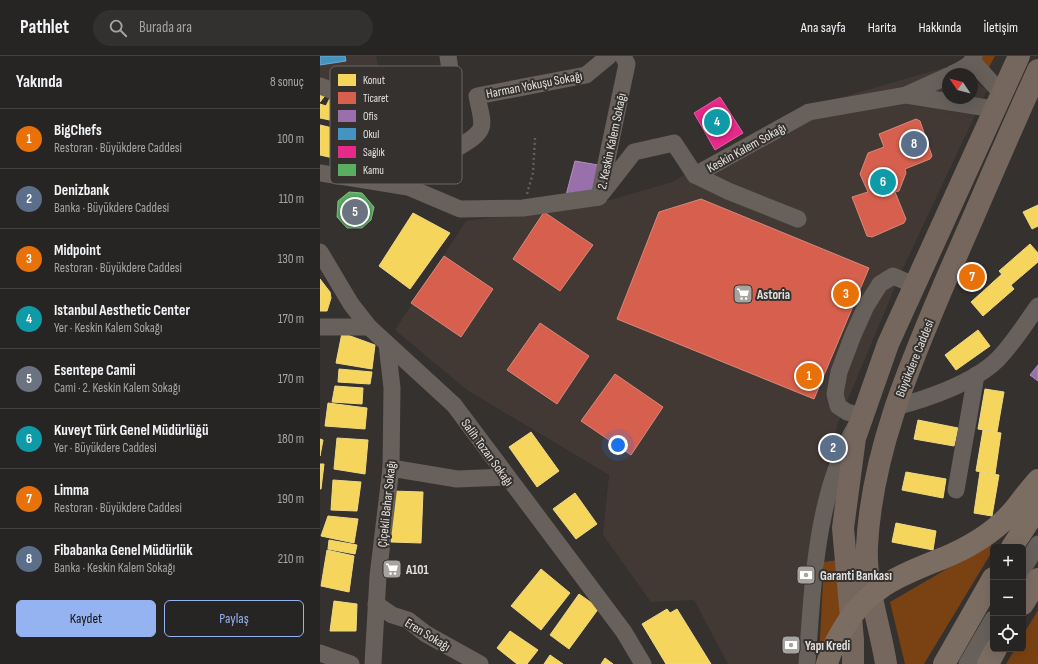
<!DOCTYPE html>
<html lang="tr">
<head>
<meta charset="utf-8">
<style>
  body { margin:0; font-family:"Sofia Sans Condensed",sans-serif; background:#333130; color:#f1f3f6 }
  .controls { position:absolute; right:12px; bottom:12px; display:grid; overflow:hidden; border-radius:6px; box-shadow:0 4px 16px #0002 }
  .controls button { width:36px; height:36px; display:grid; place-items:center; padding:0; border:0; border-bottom:1px solid #434241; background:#272523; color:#f1f3f6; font:20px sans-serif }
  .compass { position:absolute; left:622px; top:12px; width:36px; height:36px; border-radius:50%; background:#272523; box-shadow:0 4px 16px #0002; rotate:305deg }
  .you { position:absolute; left:298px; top:389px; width:14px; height:14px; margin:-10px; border:3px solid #fff; border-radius:50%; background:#1a73e8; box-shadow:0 0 0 6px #1a73e833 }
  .badge { display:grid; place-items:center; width:26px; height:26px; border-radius:50%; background:#95b2f1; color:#fff; font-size:13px; font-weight:700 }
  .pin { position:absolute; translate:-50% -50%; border:2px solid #fff; box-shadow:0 1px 4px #0006 }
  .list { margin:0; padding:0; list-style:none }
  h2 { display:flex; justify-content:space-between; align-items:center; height:52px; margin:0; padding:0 16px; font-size:17px }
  h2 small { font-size:13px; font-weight:400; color:#a4a5a6 }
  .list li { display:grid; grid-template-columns:26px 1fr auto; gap:12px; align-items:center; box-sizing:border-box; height:60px; padding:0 16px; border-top:1px solid #434241 }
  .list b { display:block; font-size:15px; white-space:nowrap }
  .list p { margin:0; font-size:13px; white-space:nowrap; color:#a4a5a6 }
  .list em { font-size:13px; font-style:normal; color:#a4a5a6 }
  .actions { display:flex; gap:8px; padding:12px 16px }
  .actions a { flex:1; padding:9px 0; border:1px solid #95b2f1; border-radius:6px; text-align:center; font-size:14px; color:#95b2f1 }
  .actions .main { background:#95b2f1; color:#111 }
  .icon { flex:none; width:22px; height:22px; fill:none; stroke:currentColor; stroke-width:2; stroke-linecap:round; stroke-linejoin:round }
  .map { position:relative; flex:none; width:718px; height:608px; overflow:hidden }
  header { display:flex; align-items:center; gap:24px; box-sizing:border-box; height:56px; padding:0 20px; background:#272523; border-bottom:1px solid #434241 }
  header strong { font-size:19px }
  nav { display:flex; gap:22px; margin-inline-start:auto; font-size:14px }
  .search { width:280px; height:36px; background:#333130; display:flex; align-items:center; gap:10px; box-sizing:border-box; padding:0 14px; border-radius:22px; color:#a4a5a6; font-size:15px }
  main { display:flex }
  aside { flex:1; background:#272523 }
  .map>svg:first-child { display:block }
  .built { fill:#423934 }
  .green { fill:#7a4213 }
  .homes { fill:#f6d55c; stroke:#f0d983 }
  .shops { fill:#d6604d; stroke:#da8779 }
  .offices { fill:#9970ab; stroke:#af92bb }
  .schools { fill:#4393c3; stroke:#73aacb }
  .health { fill:#e7298a; stroke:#e660a4 }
  .public { fill:#5aae61; stroke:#83bd87 }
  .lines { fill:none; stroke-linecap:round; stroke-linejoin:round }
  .path { stroke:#645e5a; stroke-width:2.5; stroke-dasharray:2 3; stroke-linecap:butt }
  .minor { stroke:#68605a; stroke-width:17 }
  .major { stroke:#75675e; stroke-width:22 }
  .highway { stroke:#7c6d63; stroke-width:22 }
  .highway-bridge { stroke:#7c6d63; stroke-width:22 }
  .labels { text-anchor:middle; stroke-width:4; stroke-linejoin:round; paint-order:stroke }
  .street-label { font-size:13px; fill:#e3e1df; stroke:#35312e }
  .poi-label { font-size:13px; font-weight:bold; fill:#e3e1df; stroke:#35312e; text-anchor:start }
  .key { fill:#35312e; stroke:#696663; stroke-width:1 }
  .key-label { font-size:11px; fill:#e3e1df }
</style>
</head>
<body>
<header>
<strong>Pathlet</strong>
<div class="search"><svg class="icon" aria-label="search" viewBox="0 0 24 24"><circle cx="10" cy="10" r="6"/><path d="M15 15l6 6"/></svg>Burada ara</div>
<nav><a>Ana sayfa</a><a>Harita</a><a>Hakkında</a><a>İletişim</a></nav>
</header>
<main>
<aside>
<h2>Yakında<small>8 sonuç</small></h2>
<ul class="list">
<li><span class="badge" style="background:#e8710a">1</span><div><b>BigChefs</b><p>Restoran · Büyükdere Caddesi</p></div><em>100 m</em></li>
<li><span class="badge" style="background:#5c6f8a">2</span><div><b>Denizbank</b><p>Banka · Büyükdere Caddesi</p></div><em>110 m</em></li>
<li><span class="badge" style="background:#e8710a">3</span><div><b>Midpoint</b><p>Restoran · Büyükdere Caddesi</p></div><em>130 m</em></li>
<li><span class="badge" style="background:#0f9aa8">4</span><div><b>Istanbul Aesthetic Center</b><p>Yer · Keskin Kalem Sokağı</p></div><em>170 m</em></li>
<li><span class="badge" style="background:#6b7280">5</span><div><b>Esentepe Camii</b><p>Cami · 2. Keskin Kalem Sokağı</p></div><em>170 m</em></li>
<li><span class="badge" style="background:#0f9aa8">6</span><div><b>Kuveyt Türk Genel Müdürlüğü</b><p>Yer · Büyükdere Caddesi</p></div><em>180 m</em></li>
<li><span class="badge" style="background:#e8710a">7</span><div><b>Limma</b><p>Restoran · Büyükdere Caddesi</p></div><em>190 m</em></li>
<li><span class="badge" style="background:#5c6f8a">8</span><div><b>Fibabanka Genel Müdürlük</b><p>Banka · Keskin Kalem Sokağı</p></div><em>210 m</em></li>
</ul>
<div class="actions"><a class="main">Kaydet</a><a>Paylaş</a></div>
</aside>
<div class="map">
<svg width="718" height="608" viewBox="0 0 718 608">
  <rect width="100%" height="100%" fill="#34312f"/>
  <!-- built -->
  <g class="built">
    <path d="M0 0H56L66 50 0 26Z"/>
    <path d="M630 10 628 18V42H652V24L667 34 583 212 518 367 500 441 479 608H408L374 544 331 546 283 479 289 419 147 334 75 274 146 165 280 147 352 126 484 52Z"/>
  </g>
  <!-- green -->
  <g class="green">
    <path d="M660 0H675L667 15 660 5Z"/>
    <path d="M670 488 673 494 604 608H585L570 546Z"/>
    <path d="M518 504 523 556 499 602 504 506Z"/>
    <path d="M718 554V608H686L695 593H703V579Z"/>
  </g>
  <!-- homes -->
  <g class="homes">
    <path d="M0 34 7 37 0 46Z"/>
    <path d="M12 38 41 52 39 70 0 62V48L6 50Z"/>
    <path d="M0 69 38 78 35 107 0 99Z"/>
    <path d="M718 149V170L712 173 703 156Z"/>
    <path d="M93 157 130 177 90 233 59 210Z"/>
    <path d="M710 188 718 197V206L691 229 679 215Z"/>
    <path d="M682 218 694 233 663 260 651 246Z"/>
    <path d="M0 223 10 236 11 242 7 255H0Z"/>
    <path d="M658 274 670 290 636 314 625 299Z"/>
    <path d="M22 277 55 289 52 313 16 307Z"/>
    <path d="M19 313 52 316 50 328 18 326Z"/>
    <path d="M15 330 43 332 42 348 12 346Z"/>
    <path d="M665 333 684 336 677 376 658 373Z"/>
    <path d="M8 347 47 352 45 373 5 370Z"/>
    <path d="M598 364 638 372 634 390 594 383Z"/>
    <path d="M663 374 681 377 675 418 656 415Z"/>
    <path d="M211 376 239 415 217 431 189 391Z"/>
    <path d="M17 382 48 384 45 418 14 413Z"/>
    <path d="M0 383 3 384 0 400Z"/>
    <path d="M0 408H4L1 433H0Z"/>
    <path d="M586 416 626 423 623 442 582 434Z"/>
    <path d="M660 416 679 419 672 460 654 457Z"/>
    <path d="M13 424 41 426 37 455 11 454Z"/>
    <path d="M72 435 103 436 101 487 71 486Z"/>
    <path d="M255 437 277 468 256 483 233 453Z"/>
    <path d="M8 460 38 463 34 487 1 480Z"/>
    <path d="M576 467 616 475 613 494 572 486Z"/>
    <path d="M9 484 37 489 35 498 8 493Z"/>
    <path d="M7 494 34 500 29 536 1 530Z"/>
    <path d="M221 513 250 537 221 574 191 550Z"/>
    <path d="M259 538 279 552 249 593 230 579Z"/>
    <path d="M14 545 37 548 36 575H10Z"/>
    <path d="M347 553 350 557 357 553 391 608H346L322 568Z"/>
    <path d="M190 575 218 594 207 608H197L177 592Z"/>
    <path d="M230 599 243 608H224Z"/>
    <path d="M285 602 293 608H281Z"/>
  </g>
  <!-- shops -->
  <g class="shops">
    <path d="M596 63 600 65 612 100 610 103 585 113 586 117 579 135 575 136 586 163 584 167 552 181 547 180 532 141 548 136 540 118 548 97 564 91 559 78Z"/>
    <path d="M381 143 549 212 494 343 297 263 339 156Z"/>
    <path d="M224 156 273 189 240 235 193 203Z"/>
    <path d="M124 200 173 233 141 281 91 247Z"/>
    <path d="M220 267 269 300 237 348 187 314Z"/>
    <path d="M295 318 343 351 311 399 261 365Z"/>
  </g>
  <!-- offices -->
  <g class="offices">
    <path d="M255 105 278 109 271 140 245 143Z"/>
    <path d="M718 309V325L710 319Z"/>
  </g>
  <!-- schools -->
  <path class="schools" d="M0 0H25L26 5 0 9Z"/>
  <!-- health -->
  <path class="health" d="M400 41 423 77 395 94 374 57Z"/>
  <!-- public -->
  <path class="public" d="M29 136 42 137 54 151 51 164 42 172H27L17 161 18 145Z"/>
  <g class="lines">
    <!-- path -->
    <path class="path" d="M207 138 213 117 215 82"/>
    <!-- minor -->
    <g class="minor">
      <path d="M128 0 132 27"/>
      <path d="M652 5 682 38"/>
      <path d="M632 18C640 14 652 10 654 0"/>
      <path d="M0 30 54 51 139 91C169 73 163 71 157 40L266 19 289 0"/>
      <path d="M586 39 674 53"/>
      <path d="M0 117 88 131 140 153 203 152 279 141"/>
      <path d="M375 119 489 56 586 39 628 20"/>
      <path d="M375 119 408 135 478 163"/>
      <path d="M282 137 314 96 354 87 375 119"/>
      <path d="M279 141 307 8 303 0"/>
      <path d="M0 196 31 248 49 271 134 349 304 576 323 608"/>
      <path d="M0 271H49"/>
      <path d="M575 351C607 343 653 327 677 304 693 288 705 268 718 250"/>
      <path d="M71 412 137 423 187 421"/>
      <path d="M636 434 656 319"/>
      <path d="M703 513 718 488"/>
      <path d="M56 548 72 559 88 564 106 578 160 608"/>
      <path d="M0 597 31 608"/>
      <path d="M53 608 58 520 71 412 72 332 67 288"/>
      <path d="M487 608C493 526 496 430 542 360L527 356 518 350 515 338 519 316 533 279 546 250 560 228 573 220 594 229"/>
      <path d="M647 608 673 563"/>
    </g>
    <!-- major -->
    <g class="major">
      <path d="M533 608V584L523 472 535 382 568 288 699 0"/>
      <path d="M566 608C560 569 545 530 547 490 552 394 591 306 628 219 658 151 687 82 718 14"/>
    </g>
    <!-- highway -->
    <g class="highway">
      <path d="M692 491 718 451"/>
      <path d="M621 503C648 492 673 478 693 455 701 445 709 434 718 424"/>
      <path d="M703 548 718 523"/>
      <path d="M624 608 673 522"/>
      <path d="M668 608 676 593"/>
    </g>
    <!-- highway-bridge -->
    <path class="highway-bridge" d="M507 608C510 596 516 585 522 575 545 533 578 520 621 503"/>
  </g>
  <!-- icons -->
  <defs>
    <symbol id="supermarket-square" viewBox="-11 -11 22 22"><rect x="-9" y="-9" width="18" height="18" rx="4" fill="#a6a3a1" stroke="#35312e"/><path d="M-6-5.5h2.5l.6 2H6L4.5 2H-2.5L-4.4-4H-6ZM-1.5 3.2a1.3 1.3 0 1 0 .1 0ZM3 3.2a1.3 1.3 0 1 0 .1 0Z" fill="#fff"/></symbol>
    <symbol id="bank-square" viewBox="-11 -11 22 22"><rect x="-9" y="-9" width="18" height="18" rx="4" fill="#a6a3a1" stroke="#35312e"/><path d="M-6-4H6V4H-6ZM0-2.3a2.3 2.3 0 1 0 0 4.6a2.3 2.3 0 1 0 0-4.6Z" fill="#fff"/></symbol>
  </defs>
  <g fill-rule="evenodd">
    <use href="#supermarket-square" x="412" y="227" width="22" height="22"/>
    <use href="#supermarket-square" x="61" y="502" width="22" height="22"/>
    <use href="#bank-square" x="475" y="508" width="22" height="22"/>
    <use href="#bank-square" x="460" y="578" width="22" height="22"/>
  </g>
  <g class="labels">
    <!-- street labels -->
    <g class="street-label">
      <text transform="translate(214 28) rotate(-11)" y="5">Harman Yokuşu Sokağı</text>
      <text transform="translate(291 85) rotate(-78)" y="5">2. Keskin Kalem Sokağı</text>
      <text transform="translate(426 91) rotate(-29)" y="5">Keskin Kalem Sokağı</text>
      <text transform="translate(594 302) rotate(-68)" y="5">Büyükdere Caddesi</text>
      <text transform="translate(168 396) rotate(54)" y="5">Salih Tozan Sokağı</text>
      <text transform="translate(66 448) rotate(-84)" y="5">Çiçekli Bahar Sokağı</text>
      <text transform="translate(108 578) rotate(31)" y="5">Eren Sokağı</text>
    </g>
    <!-- poi labels -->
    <g class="poi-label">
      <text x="437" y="243">Astoria</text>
      <text x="86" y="518">A101</text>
      <text x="500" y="524">Garanti Bankası</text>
      <text x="485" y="594">Yapı Kredi</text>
    </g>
  </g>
  <!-- legend -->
  <rect x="10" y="10" width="132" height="118" rx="6" class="key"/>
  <rect x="18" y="18" width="18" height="12" fill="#f6d55c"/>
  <rect x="18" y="36" width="18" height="12" fill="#d6604d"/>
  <rect x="18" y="54" width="18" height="12" fill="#9970ab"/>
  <rect x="18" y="72" width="18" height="12" fill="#4393c3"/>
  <rect x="18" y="90" width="18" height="12" fill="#e7298a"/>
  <rect x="18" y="108" width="18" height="12" fill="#5aae61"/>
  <g class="key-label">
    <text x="43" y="28">Konut</text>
    <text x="43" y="46">Ticaret</text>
    <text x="43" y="64">Ofis</text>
    <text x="43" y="82">Okul</text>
    <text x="43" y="100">Sağlık</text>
    <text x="43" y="118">Kamu</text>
  </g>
</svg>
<div class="controls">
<button>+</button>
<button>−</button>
<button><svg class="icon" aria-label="locate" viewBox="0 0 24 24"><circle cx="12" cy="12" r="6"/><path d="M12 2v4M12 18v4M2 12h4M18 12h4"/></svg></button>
</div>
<svg class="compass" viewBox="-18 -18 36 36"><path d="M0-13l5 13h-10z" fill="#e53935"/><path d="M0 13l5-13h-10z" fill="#a4a5a6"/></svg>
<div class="you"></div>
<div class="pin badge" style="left:489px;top:320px;background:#e8710a">1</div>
<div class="pin badge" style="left:513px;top:392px;background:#5c6f8a">2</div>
<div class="pin badge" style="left:526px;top:238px;background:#e8710a">3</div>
<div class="pin badge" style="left:397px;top:66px;background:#0f9aa8">4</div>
<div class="pin badge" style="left:35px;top:156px;background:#6b7280">5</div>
<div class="pin badge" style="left:563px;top:126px;background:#0f9aa8">6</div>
<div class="pin badge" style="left:652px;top:221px;background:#e8710a">7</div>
<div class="pin badge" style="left:594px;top:88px;background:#5c6f8a">8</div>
</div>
</main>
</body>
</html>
